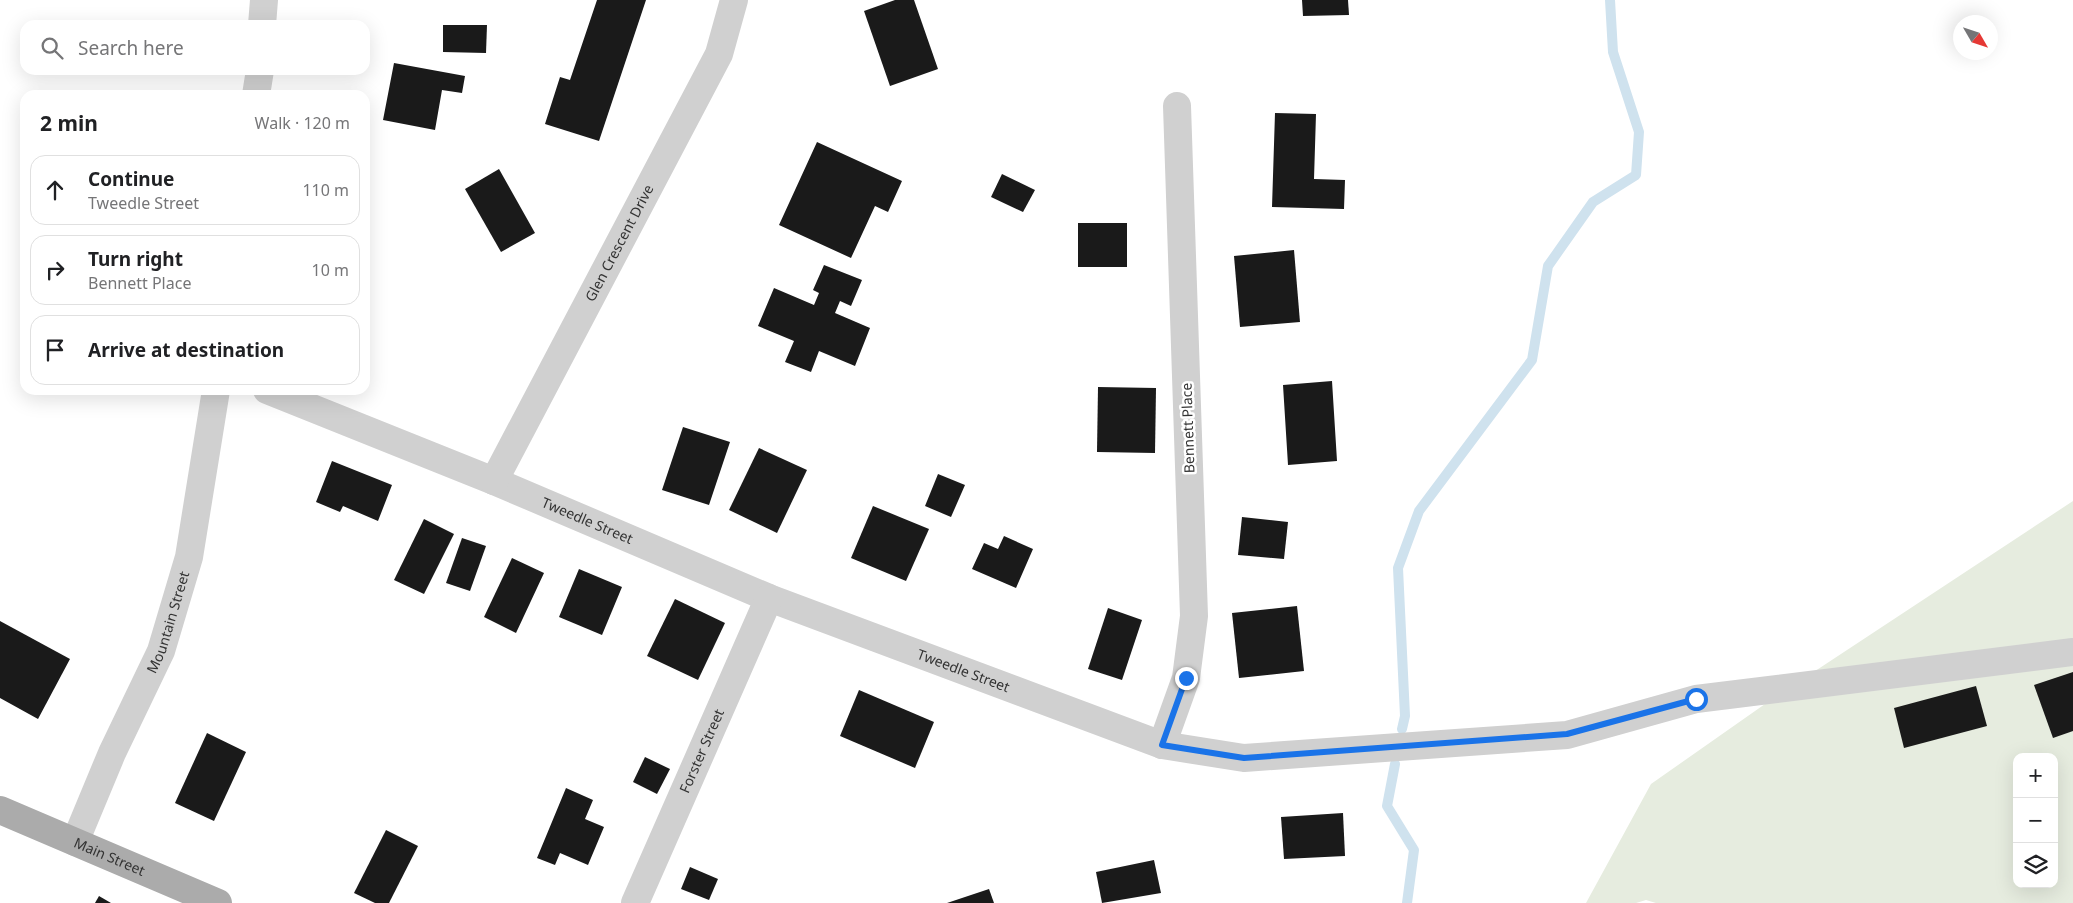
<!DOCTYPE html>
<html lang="en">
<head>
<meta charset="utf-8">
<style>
  body { margin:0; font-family:"Noto Sans",sans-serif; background:#f2f2f2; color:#202124 }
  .controls { position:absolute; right:15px; bottom:15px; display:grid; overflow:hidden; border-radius:10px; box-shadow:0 5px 20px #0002 }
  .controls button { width:45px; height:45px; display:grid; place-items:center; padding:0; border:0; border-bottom:1px solid #e0e0e0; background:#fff; color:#202124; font:25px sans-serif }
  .compass { position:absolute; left:1953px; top:15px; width:45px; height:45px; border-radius:50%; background:#fff; box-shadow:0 5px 20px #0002; rotate:129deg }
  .stop { position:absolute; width:15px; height:15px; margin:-11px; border:4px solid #1a73e8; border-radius:50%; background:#fff }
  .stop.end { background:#1a73e8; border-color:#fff; box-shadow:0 1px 5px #0008 }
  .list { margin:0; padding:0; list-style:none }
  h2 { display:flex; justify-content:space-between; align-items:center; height:65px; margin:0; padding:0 20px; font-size:21px }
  h2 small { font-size:16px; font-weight:400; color:#757577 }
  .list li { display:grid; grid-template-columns:32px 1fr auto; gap:15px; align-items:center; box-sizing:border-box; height:70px; margin:0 10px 10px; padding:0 10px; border:1px solid #e0e0e0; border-radius:15px }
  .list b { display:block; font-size:19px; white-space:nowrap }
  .list p { margin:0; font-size:16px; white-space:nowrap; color:#757577 }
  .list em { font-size:16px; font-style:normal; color:#757577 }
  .icon { flex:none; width:28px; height:28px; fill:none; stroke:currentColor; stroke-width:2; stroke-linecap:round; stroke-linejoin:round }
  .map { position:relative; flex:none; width:2073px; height:903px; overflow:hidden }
  .search { position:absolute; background:#fff; box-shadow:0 5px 20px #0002; left:20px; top:20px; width:350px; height:55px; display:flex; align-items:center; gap:12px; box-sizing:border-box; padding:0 18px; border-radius:15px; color:#757577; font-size:19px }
  .panel { position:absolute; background:#fff; box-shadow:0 5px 20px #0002; left:20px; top:90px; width:350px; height:305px; border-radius:15px }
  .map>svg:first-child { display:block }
  .green { fill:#e6ecdf; fill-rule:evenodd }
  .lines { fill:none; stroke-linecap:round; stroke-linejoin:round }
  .stream { stroke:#cfe2ee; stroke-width:10 }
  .building { fill:#1a1a1a }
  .minor { stroke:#d0d0d0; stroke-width:28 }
  .major { stroke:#ababab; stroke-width:28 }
  .route { stroke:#1a73e8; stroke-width:6 }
  .labels { text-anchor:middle; stroke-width:5; stroke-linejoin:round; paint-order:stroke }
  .street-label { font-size:14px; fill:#333; stroke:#fff }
</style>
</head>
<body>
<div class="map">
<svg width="2073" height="903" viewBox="0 0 2073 903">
  <rect width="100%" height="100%" fill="#fff"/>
  <!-- green -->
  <path class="green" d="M2073 501V903H1656L1646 900 1636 903H1586L1651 784 1765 704ZM2017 757H2054V884H2017Z"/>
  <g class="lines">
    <!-- stream -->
    <g class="stream">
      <path d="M1402 729 1405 716 1398 568 1419 511 1532 360 1548 266 1593 202 1636 175 1639 132 1613 52 1610 0"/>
      <path d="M1395 764 1387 806 1414 850 1407 903"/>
    </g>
  </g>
  <!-- building -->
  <g class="building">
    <path d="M597 0H646L599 141 545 124 560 77 570 80Z"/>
    <path d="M895 0H914L938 69 890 86 864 11Z"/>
    <path d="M1302 0H1348L1349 15 1303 16Z"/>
    <path d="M443 25H487L486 53 443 52Z"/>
    <path d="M394 63 465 76 462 93 442 90 435 130 383 120Z"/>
    <path d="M1275 113 1316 114 1314 179 1345 180 1344 209 1272 207Z"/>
    <path d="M817 142 902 181 888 212 875 206 851 258 779 225Z"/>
    <path d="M499 169 535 233 501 252 465 189Z"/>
    <path d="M1002 174 1035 190 1023 212 991 197Z"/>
    <rect x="1078" y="223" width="49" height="44"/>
    <path d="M1294 250 1300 322 1240 327 1234 256Z"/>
    <path d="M824 265 862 280 851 306 840 301 835 313 870 328 855 366 819 351 811 372 785 362 794 341 758 326 774 288 814 305 819 293 813 290Z"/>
    <path d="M1332 381 1337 461 1288 465 1283 385Z"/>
    <path d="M1098 387 1156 388 1155 453 1097 452Z"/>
    <path d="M683 427 730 442 709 505 662 490Z"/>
    <path d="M759 448 807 470 777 533 729 510Z"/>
    <path d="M332 461 392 485 378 521 343 506 340 512 316 502Z"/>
    <path d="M938 474 965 485 951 517 925 506Z"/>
    <path d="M873 506 929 529 906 581 851 558Z"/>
    <path d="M1242 517 1288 522 1284 559 1238 555Z"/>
    <path d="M424 519 454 534 424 594 394 580Z"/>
    <path d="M1004 536 1033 549 1016 588 972 569 984 543 998 549Z"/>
    <path d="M462 538 486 546 470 591 446 583Z"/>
    <path d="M512 558 544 573 516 633 484 617Z"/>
    <path d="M579 569 622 587 602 635 559 617Z"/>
    <path d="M675 599 725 623 698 680 647 656Z"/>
    <path d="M1297 606 1304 671 1239 678 1232 613Z"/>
    <path d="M1108 608 1142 620 1122 680 1088 669Z"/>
    <path d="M0 621 70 659 38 719 0 698Z"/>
    <path d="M2073 672V731L2053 738 2034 685Z"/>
    <path d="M1976 686 1987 726 1904 748 1894 708Z"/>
    <path d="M859 690 934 722 915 768 840 736Z"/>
    <path d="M207 733 246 752 214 821 175 803Z"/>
    <path d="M645 757 670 769 657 794 633 782Z"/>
    <path d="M566 788 593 800 585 819 604 827 588 865 560 853 555 865 537 858Z"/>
    <path d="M1343 813 1345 856 1284 859 1281 817Z"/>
    <path d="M386 830 418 846 389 903H375L354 893Z"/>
    <path d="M1154 860 1161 893 1102 903 1096 872Z"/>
    <path d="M690 867 718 879 709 900 681 889Z"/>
    <path d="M989 889 994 903H947Z"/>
    <path d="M99 896 111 903H95Z"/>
  </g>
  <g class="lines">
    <!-- minor -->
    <g class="minor">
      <path d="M262 25 264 0"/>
      <path d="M256 95 260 70"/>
      <path id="s1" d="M267 390 494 481 769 598 1162 745 1244 758 1567 735 1696 699 2073 652"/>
      <path id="s2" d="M494 481 719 54 734 0"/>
      <path d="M1162 745 1186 678 1194 616 1177 106"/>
      <path id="s3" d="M75 842 112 753 161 651 189 557 216 390"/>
      <path id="s4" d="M635 903 769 598"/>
    </g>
    <!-- major -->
    <path class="major" id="s5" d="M0 810 218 903"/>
  </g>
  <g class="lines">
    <!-- route -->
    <path class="route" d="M1186 678 1162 745 1244 758 1567 734 1696 699"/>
  </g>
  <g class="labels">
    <!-- street labels -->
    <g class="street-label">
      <text dy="5" stroke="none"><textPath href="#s2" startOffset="269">Glen Crescent Drive</textPath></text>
      <text transform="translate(1188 428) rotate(-92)" y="5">Bennett Place</text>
      <text dy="5" stroke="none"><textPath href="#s1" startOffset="346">Tweedle Street</textPath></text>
      <text dy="5" stroke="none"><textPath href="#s3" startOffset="239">Mountain Street</textPath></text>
      <text dy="5" stroke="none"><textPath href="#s1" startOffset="751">Tweedle Street</textPath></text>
      <text dy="5" stroke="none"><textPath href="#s4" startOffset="166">Forster Street</textPath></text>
      <text dy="5" stroke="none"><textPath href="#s5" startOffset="119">Main Street</textPath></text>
    </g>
  </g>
</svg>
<div class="controls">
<button>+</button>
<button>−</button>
<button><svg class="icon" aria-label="layers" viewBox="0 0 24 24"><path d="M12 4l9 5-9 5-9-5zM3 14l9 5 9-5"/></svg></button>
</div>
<svg class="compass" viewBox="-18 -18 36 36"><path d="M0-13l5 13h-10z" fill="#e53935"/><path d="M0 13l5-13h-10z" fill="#757577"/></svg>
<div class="stop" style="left:1696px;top:699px"></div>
<div class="stop end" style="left:1186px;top:678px"></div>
<div class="search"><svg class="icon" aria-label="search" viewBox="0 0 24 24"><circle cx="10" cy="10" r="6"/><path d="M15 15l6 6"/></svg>Search here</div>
<section class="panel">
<h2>2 min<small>Walk · 120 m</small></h2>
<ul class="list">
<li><svg class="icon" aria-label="ahead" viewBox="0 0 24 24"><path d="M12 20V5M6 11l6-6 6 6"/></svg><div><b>Continue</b><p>Tweedle Street</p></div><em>110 m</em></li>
<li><svg class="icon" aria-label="right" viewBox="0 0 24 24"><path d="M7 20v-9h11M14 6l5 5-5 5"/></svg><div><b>Turn right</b><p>Bennett Place</p></div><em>10 m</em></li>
<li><svg class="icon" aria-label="arrive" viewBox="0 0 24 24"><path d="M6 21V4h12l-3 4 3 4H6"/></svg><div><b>Arrive at destination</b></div></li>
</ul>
</section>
</div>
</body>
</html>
